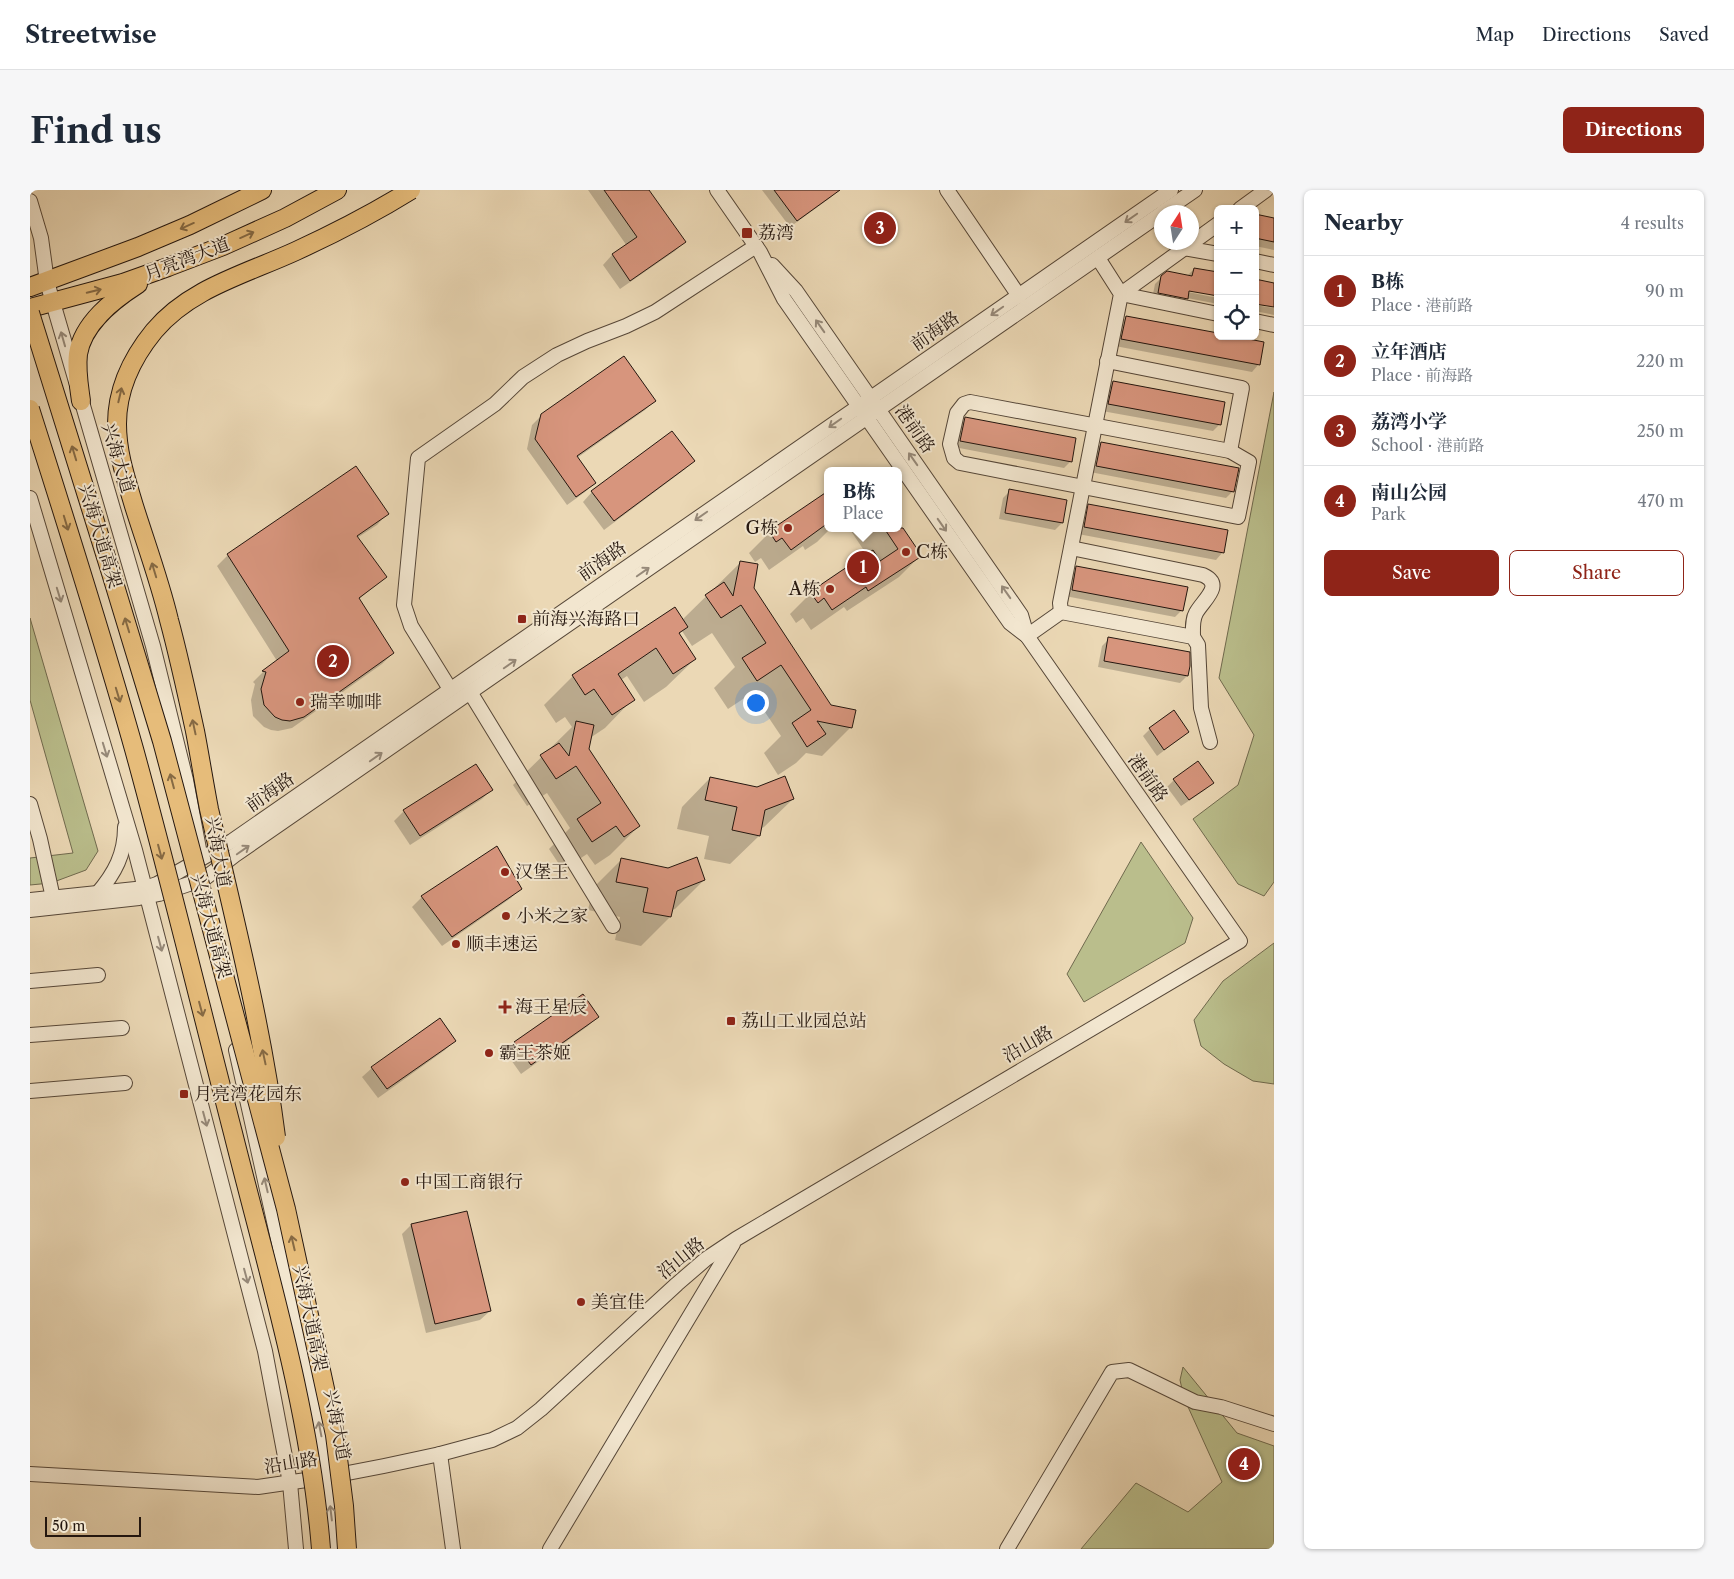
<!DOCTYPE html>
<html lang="en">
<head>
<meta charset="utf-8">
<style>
  body { margin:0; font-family:"Libre Caslon Text","Noto Serif SC",serif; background:#f6f6f7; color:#1f2937 }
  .controls { position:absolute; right:15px; top:15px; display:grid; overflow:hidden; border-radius:8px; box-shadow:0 1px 4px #0004 }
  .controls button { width:45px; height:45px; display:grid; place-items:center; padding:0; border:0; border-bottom:1px solid #e0e1e3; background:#fff; color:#1f2937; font:25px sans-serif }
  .compass { position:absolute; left:1124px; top:15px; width:45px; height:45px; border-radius:50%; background:#fff; box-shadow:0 1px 4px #0004; rotate:12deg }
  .scale { position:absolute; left:15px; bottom:12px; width:96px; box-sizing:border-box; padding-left:5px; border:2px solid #25170f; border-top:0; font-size:14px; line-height:18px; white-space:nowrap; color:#25170f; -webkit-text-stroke:4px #f2e6cf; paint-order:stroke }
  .you { position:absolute; left:725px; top:512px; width:18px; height:18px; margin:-12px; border:4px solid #fff; border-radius:50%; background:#1a73e8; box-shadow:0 0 0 8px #1a73e833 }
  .badge { display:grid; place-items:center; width:32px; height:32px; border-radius:50%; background:#8f2418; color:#fff; font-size:16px; font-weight:700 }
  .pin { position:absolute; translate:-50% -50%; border:2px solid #fff; box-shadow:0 1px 5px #0006 }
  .popup { position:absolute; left:794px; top:277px; width:78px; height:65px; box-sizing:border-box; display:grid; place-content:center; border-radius:8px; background:#fff; filter:drop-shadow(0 1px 4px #0005); font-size:16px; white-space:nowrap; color:#747a83 }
  .popup b { font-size:19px; color:#1f2937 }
  .popup::after { content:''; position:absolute; left:50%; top:100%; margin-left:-10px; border:10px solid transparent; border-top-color:#fff }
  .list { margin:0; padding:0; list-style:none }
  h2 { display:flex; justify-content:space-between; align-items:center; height:65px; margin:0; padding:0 20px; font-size:21px }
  h2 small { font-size:16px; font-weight:400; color:#747a83 }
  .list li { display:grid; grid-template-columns:32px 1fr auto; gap:15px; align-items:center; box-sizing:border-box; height:70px; padding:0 20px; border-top:1px solid #e0e1e3 }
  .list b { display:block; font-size:19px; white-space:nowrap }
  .list p { margin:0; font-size:16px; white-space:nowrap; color:#747a83 }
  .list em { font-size:16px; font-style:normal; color:#747a83 }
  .actions { display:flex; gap:10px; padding:15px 20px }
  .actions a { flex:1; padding:11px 0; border:1px solid #8f2418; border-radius:8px; text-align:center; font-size:18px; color:#8f2418 }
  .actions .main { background:#8f2418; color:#fff }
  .icon { flex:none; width:28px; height:28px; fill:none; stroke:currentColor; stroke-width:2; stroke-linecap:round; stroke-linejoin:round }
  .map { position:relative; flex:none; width:1244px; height:1359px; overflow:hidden; border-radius:8px }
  header { display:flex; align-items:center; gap:30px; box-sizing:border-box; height:70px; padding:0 25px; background:#fff; border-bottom:1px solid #e0e1e3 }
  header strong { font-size:24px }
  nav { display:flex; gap:28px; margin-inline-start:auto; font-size:18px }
  .intro { display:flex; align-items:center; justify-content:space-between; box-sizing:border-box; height:120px; padding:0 30px }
  h1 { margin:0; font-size:35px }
  .button { padding:12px 22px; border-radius:8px; background:#8f2418; color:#fff; font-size:18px; font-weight:700 }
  main { display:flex; gap:30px; padding:0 30px }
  aside { flex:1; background:#fff; border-radius:8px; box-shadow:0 1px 4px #0004 }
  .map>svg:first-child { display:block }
  .green { fill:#babe8c; stroke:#706a4e }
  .shadow { fill:#0003 }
  .building { fill:#d7957d; stroke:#25170f }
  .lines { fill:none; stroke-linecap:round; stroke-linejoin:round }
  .minor-casing { stroke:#564738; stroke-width:16 }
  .major-casing { stroke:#25170f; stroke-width:20 }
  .minor { stroke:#f2e6cf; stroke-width:14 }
  .major { stroke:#e6bc7a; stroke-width:18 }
  .major-bridge-casing { stroke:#25170f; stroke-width:20; stroke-linecap:butt }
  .major-bridge { stroke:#e6bc7a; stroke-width:18 }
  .oneway { stroke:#968979 }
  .oneway2 { stroke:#866a44 }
  .poi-dot { fill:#8f2418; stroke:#f2e6cf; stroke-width:2 }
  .labels { text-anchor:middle; stroke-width:4; stroke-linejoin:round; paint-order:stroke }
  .poi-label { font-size:18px; fill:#25170f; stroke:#f2e6cf; text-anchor:start }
  .street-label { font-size:18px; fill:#25170f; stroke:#f2e6cf }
</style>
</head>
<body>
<header>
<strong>Streetwise</strong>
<nav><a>Map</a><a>Directions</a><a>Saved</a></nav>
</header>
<div class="intro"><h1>Find us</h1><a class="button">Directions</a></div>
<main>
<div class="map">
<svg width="1244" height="1359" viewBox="0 0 1244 1359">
  <rect width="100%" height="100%" fill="#ebd8b5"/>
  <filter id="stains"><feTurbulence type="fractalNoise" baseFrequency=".004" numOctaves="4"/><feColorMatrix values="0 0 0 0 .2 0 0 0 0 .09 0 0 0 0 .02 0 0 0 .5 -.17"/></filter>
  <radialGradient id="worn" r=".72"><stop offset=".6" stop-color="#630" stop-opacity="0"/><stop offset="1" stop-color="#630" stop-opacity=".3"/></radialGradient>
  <!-- green -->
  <g class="green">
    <path d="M1244 202V692L1234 706 1208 694 1163 629 1208 595 1224 545 1189 488Z"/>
    <path d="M0 428 68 661 56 680 21 693 0 695V668L43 663 0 510Z"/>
    <path d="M1111 652 1163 728 1155 753 1054 812 1037 784Z"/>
    <path d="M1244 753V894L1223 891 1194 874 1171 856 1164 830 1193 791Z"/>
    <path d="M1153 1177 1207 1243 1244 1256V1359H1051L1106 1293 1158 1322 1192 1292 1154 1208 1150 1190Z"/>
  </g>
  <!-- shadow -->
  <g class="shadow">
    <path d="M558 0H618L654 52 645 61 590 99 573 75 582 65 597 56Z"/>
    <path d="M732 0H807V1L800 8 760 37Z"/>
    <path d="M1225 25 1244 29V60L1225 56Z"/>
    <path d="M1164 79 1188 84 1153 99V101L1188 108V114L1157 108 1150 115 1122 109 1125 94 1132 87 1157 86Z"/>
    <path d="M1225 115 1244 118V125L1225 121Z"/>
    <path d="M1096 128 1188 146 1228 175 1222 182 1085 156 1089 134Z"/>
    <path d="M1083 192 1190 234 1183 241 1072 221 1076 199Z"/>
    <path d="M624 211 615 220 547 268 565 293 555 302 537 315 497 259 502 235 512 225Z"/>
    <path d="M935 229 1041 271 1034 278 924 257 928 236Z"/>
    <path d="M642 242 663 271 654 280 574 340 553 312 562 302Z"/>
    <path d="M1071 254 1203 301 1196 308 1060 282 1064 261Z"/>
    <path d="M326 278 357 324 347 335 327 348 355 387 328 410 363 463 352 474 262 538 248 541 241 540 234 537 223 526 221 510 225 494 223 492 233 482 247 471 187 376 198 365Z"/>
    <path d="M980 301 1036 311 1032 333 1025 340 969 329 973 308Z"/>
    <path d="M798 303V338H801L787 352 775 360 773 356 739 380 731 368 725 372 719 363 740 342Z"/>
    <path d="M1059 315 1197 341 1192 363 1186 370 1048 344 1052 322Z"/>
    <path d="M868 333 890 366 869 387 817 421 814 417 781 440 773 428 766 433 760 424 781 403 837 365 819 338H868Z"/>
    <path d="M711 372 722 399 801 516 821 537 792 566 776 563 766 573 748 585 734 563 751 546 722 503 698 519 684 498 705 477 682 443 662 456 652 441 649 445 665 469 636 497 614 512 597 486 591 490 603 509 575 538 560 548 557 560 609 636 580 665 565 675 557 664 533 680 519 659 540 638 517 603 497 616 483 595 542 537 535 527 526 533 514 515 543 486 644 419 652 430Z"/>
    <path d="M1047 378 1152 420 1145 427 1035 406 1040 385Z"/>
    <path d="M1079 449 1157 486 1150 493 1068 477 1072 456Z"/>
    <path d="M1120 539 1158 542 1127 566 1113 546Z"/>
    <path d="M446 576 461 600 452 609 380 655 364 631 374 621Z"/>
    <path d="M680 588 763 609 734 637 730 639 729 646 700 674 674 669 679 646 647 639 652 617Z"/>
    <path d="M1144 590 1182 593 1175 600 1151 616 1137 597Z"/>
    <path d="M467 658 490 699 481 708 412 756 382 717 392 707Z"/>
    <path d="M592 669 674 690 645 719 641 720 640 727 611 756 585 750 590 727 558 720 563 698Z"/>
    <path d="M568 826 558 836 491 884 476 863 485 853Z"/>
    <path d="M424 851 415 860 348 908 332 887 342 878Z"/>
    <path d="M381 1035 460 1121 450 1130 396 1143 372 1044Z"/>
  </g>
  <!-- building -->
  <g class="building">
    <path d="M574 0H619L656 52 600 91 582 64 607 47Z"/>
    <path d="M744 0H810L767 31Z"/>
    <path d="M1225 24 1244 28V52L1225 48Z"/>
    <path d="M1164 78 1188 82V106L1159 101 1158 109 1128 103 1131 86 1137 81 1162 86Z"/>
    <path d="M1225 89 1244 93V117L1225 114Z"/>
    <path d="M1096 126 1188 143V146H1203L1234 152 1230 175 1091 149Z"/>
    <path d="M594 166 626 211 547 266 566 293 546 307 505 249 511 224Z"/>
    <path d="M1083 191 1195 212 1191 235 1078 214Z"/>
    <path d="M935 227 1046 248 1042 272 930 251Z"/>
    <path d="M642 241 665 271 584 331 561 301Z"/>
    <path d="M1071 252 1209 278 1204 302 1066 276Z"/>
    <path d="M326 276 359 324 327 346 357 387 329 408 364 463 274 527 260 531 252 530 245 527 234 515 231 499 236 482 232 481 259 461 197 364Z"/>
    <path d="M979 299 1037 310 1033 333 975 323Z"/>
    <path d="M798 301V333L761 360 752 348 746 352 739 341Z"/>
    <path d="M1058 314 1198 340 1194 363 1054 337Z"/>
    <path d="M854 338H873L892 366 838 401 836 397 802 420 794 408 788 413 780 402 811 381 843 360 850 371 868 359Z"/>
    <path d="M710 371 728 374 724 398 801 515 826 520 822 538 787 531 796 544 777 557 762 533 781 520 751 475 727 491 712 468 736 453 711 415 691 428 675 405 694 392 703 406Z"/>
    <path d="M1046 376 1158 397 1153 421 1042 400Z"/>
    <path d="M645 417 658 437 649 443 666 469 643 484 626 458 588 484 605 510 582 525 564 499 555 505 542 485Z"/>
    <path d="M1078 447 1160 462V476L1158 486 1074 471Z"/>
    <path d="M1144 520 1159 542 1134 560 1119 538Z"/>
    <path d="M546 531 564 535 559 559 610 636 594 647 586 636 562 652 547 629 571 613 546 576 526 589 510 565 529 553 539 566Z"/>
    <path d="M1168 571 1184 593 1159 610 1143 589Z"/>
    <path d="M446 574 463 600 390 646 373 620Z"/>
    <path d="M755 586 764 609 735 620 730 646 702 640 707 617 675 610 680 587 727 597Z"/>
    <path d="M467 656 492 699 422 747 391 706Z"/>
    <path d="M667 667 675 690 647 701 641 727 613 722 618 698 586 692 591 668 638 678Z"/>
    <path d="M553 804 569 827 501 875 484 852Z"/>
    <path d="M410 828 426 851 357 899 341 877Z"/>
    <path d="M437 1021 461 1121 405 1134 381 1034Z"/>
  </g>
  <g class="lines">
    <defs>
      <g id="minor">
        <path d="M917 0 989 106"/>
        <path d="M0 11 11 48 17 92 123 456 156 590 170 664"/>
        <path d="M1210 19 1236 0"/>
        <path d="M1133 22 1165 0"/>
        <path d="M1154 58 1188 64"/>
        <path d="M1068 68 1091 104 1030 413 1031 422 1163 447 1168 455 1171 518 1180 552"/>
        <path d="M1225 71 1244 75"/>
        <path d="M742 75 766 101 991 425 997 446"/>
        <path d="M1091 104 1188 34"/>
        <path d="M1091 104 1188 124"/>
        <path d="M1225 131 1244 135"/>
        <path d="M1077 171 1212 198 1200 261"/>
        <path d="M940 212 1200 261 1219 272 1208 327 930 273 924 268 920 254 927 223 934 214Z"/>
        <path d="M0 308 105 660 235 1161 260 1293 266 1359"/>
        <path d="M1041 358 1173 385C1195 395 1173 410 1166 423 1162 430 1163 439 1163 447"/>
        <path d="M997 446 1031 422"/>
        <path d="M420 499 381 436 374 415 388 268 465 214 493 187 527 165 557 151 596 136 625 122 726 56"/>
        <path d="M440 502 583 736"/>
        <path d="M0 614 10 649 23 708"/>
        <path d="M67 704C85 683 95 664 95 637"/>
        <path d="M0 710 115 698 127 694 202 651 1141 0"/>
        <path d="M0 720 109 708 129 704 174 689 205 665 1132 23"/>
        <path d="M0 791 68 785"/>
        <path d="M0 845 92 838"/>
        <path d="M206 860 293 1252 302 1332 304 1359"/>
        <path d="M0 901 95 893"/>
        <path d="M410 1264 423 1359"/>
        <path d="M0 1284 228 1297 297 1287 354 1276 410 1264 462 1250 487 1238 511 1219 647 1094 676 1069 706 1049 1210 751 997 446 980 433 754 109 730 62 687 0"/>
        <path d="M520 1359 703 1054"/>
        <path d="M977 1359 1082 1182 1099 1180 1165 1212 1191 1217 1244 1234"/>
      </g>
      <g id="major">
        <path d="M0 97 108 57 160 35 232 0"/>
        <path d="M0 118 93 93 138 77 193 56 255 28 307 0"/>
        <path d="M51 211C49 196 46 180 48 164 53 133 83 110 108 94"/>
      </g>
    </defs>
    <!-- minor casing -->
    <use href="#minor" class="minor-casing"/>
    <!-- major casing -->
    <use href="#major" class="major-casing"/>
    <!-- minor -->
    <use href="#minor" class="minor"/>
    <!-- major -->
    <use href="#major" class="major"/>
    <defs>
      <g id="major-bridge">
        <path d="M0 123 81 383 132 551 256 1019 305 1245 314 1316 317 1359"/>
        <path d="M0 219C36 332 72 445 104 559 139 686 170 815 203 943 237 1079 280 1219 291 1359"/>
        <path d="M246 947C232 836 204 728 179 619 174 593 170 567 165 541 157 504 149 467 139 430 130 392 116 354 104 316 96 289 87 263 87 234 87 198 102 168 124 141 160 98 216 84 266 61 305 43 344 23 381 0"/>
      </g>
    </defs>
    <!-- major-bridge casing -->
    <use href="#major-bridge" class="major-bridge-casing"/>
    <!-- major-bridge -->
    <use href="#major-bridge" class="major-bridge"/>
  </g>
  <!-- one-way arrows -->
  <defs><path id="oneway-shaft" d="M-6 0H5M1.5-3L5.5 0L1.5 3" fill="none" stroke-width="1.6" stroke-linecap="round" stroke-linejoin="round" transform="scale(1.25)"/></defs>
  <g class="oneway">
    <use href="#oneway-shaft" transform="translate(1101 28) rotate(145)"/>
    <use href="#oneway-shaft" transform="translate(967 121) rotate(145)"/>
    <use href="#oneway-shaft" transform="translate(790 136) rotate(-125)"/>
    <use href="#oneway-shaft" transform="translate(33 149) rotate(-106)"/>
    <use href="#oneway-shaft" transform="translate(805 233) rotate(145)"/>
    <use href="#oneway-shaft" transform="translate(883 269) rotate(-125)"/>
    <use href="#oneway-shaft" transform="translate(671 326) rotate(145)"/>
    <use href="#oneway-shaft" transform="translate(912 335) rotate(55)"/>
    <use href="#oneway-shaft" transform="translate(613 382) rotate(-35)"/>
    <use href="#oneway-shaft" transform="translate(976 402) rotate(-125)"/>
    <use href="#oneway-shaft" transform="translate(29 405) rotate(73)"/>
    <use href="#oneway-shaft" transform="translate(480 474) rotate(-35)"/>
    <use href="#oneway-shaft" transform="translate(75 560) rotate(73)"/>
    <use href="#oneway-shaft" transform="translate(346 567) rotate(-35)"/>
    <use href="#oneway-shaft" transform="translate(213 660) rotate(-35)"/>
    <use href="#oneway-shaft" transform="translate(130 754) rotate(75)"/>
    <use href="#oneway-shaft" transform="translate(175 929) rotate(75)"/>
    <use href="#oneway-shaft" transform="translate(236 995) rotate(-103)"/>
    <use href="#oneway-shaft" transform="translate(216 1086) rotate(75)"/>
    <use href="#oneway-shaft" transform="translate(290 1239) rotate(-101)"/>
    <use href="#oneway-shaft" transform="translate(301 1323) rotate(-97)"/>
  </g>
  <g class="oneway2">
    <use href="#oneway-shaft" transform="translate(157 36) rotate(156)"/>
    <use href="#oneway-shaft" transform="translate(217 45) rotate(-24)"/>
    <use href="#oneway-shaft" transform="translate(64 101) rotate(-14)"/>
    <use href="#oneway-shaft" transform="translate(90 205) rotate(-77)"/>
    <use href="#oneway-shaft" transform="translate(44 263) rotate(-107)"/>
    <use href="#oneway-shaft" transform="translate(36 333) rotate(73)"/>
    <use href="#oneway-shaft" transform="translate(124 380) rotate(-107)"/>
    <use href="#oneway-shaft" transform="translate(97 435) rotate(-107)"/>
    <use href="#oneway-shaft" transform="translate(88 505) rotate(73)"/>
    <use href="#oneway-shaft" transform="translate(164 537) rotate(-102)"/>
    <use href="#oneway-shaft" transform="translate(142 591) rotate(-105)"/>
    <use href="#oneway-shaft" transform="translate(130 662) rotate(75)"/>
    <use href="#oneway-shaft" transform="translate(171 819) rotate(75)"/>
    <use href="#oneway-shaft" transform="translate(234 867) rotate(-102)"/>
    <use href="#oneway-shaft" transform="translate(263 1053) rotate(-103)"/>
  </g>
  <!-- markers -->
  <g class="poi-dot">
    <rect x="711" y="37" width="12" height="12" rx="2.5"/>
    <circle cx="758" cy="338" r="5"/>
    <circle cx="876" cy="362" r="5"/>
    <circle cx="800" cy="399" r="5"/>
    <rect x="487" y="424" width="10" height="10" rx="2.5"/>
    <circle cx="270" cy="512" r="5"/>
    <circle cx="475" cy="682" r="5"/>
    <circle cx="476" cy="726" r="5"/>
    <circle cx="426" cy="754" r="5"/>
    <path d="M472.5 809.5h5v5h5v5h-5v5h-5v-5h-5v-5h5z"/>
    <rect x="696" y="826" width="10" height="10" rx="2.5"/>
    <circle cx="459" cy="863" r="5"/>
    <rect x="149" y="899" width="10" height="10" rx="2.5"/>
    <circle cx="375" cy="992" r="5"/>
    <circle cx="551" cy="1112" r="5"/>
  </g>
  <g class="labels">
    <!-- poi labels -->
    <g class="poi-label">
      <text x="728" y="49">荔湾</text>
      <text x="748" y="344" text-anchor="end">G栋</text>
      <text x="886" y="368">C栋</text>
      <text x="790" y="405" text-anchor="end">A栋</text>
      <text x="502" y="435">前海兴海路口</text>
      <text x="280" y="518">瑞幸咖啡</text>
      <text x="485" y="688">汉堡王</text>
      <text x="486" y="732">小米之家</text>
      <text x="436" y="760">顺丰速运</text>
      <text x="485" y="823">海王星辰</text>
      <text x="711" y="837">荔山工业园总站</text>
      <text x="469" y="869">霸王茶姬</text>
      <text x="164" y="910">月亮湾花园东</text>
      <text x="385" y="998">中国工商银行</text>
      <text x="561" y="1118">美宜佳</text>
    </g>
    <!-- street labels -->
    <g class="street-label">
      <text transform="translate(157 69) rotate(-21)" y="6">月亮湾大道</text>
      <text transform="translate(905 141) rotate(-35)" y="6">前海路</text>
      <text transform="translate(885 239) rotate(55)" y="6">港前路</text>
      <text transform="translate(88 268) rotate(73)" y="6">兴海大道</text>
      <text transform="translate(70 346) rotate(73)" y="6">兴海大道高架</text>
      <text transform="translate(572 371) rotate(-35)" y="6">前海路</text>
      <text transform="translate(1118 588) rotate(55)" y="6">港前路</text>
      <text transform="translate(240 602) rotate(-35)" y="6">前海路</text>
      <text transform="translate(188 662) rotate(80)" y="6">兴海大道</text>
      <text transform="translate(181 736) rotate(75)" y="6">兴海大道高架</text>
      <text transform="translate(998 854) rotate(-30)" y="6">沿山路</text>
      <text transform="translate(651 1068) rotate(-39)" y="6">沿山路</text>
      <text transform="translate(280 1128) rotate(78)" y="6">兴海大道高架</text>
      <text transform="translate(307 1235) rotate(79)" y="6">兴海大道</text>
      <text transform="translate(261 1273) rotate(-9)" y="6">沿山路</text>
    </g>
  </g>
  <rect width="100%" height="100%" filter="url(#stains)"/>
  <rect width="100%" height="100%" fill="url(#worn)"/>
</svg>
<div class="controls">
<button>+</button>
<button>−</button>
<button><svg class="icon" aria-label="locate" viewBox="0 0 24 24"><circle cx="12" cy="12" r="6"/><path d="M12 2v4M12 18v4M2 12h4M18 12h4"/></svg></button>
</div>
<svg class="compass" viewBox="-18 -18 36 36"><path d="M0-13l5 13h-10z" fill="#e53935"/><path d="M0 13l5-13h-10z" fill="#747a83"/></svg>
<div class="scale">50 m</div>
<div class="you"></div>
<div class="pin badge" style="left:833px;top:377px">1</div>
<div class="popup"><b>B栋</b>Place</div>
<div class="pin badge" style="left:303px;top:471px">2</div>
<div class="pin badge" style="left:850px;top:38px">3</div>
<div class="pin badge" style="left:1214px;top:1274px">4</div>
</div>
<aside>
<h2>Nearby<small>4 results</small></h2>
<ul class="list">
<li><span class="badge">1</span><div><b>B栋</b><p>Place · 港前路</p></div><em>90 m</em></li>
<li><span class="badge">2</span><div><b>立年酒店</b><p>Place · 前海路</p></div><em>220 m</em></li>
<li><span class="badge">3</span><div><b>荔湾小学</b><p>School · 港前路</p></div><em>250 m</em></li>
<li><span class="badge">4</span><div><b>南山公园</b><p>Park</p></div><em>470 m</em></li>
</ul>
<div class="actions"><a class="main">Save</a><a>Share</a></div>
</aside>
</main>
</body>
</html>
